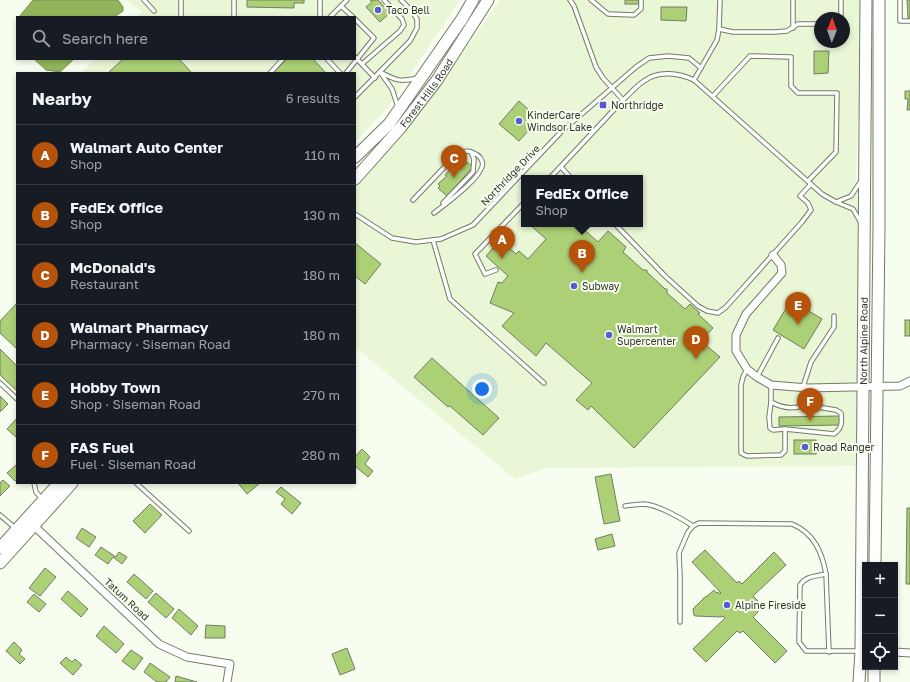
<!DOCTYPE html>
<html lang="en">
<head>
<meta charset="utf-8">
<style>
  body { margin:0; font-family:"Golos Text",sans-serif; background:#20242c; color:#f1f3f6 }
  .controls { position:absolute; right:12px; bottom:12px; display:grid; overflow:hidden; border-radius:0px; box-shadow:0 2px 6px #0003 }
  .controls button { width:36px; height:36px; display:grid; place-items:center; padding:0; border:0; border-bottom:1px solid #363941; background:#171b24; color:#f1f3f6; font:20px sans-serif }
  .compass { position:absolute; left:814px; top:12px; width:36px; height:36px; border-radius:50%; background:#171b24; box-shadow:0 2px 6px #0003; rotate:1deg }
  .you { position:absolute; left:482px; top:389px; width:14px; height:14px; margin:-10px; border:3px solid #fff; border-radius:50%; background:#1a73e8; box-shadow:0 0 0 6px #1a73e833 }
  .badge { display:grid; place-items:center; width:26px; height:26px; border-radius:50%; background:#b45309; color:#fff; font-size:13px; font-weight:700 }
  .pin { position:absolute; translate:-50% -33px; filter:drop-shadow(0 1px 2px #0008) }
  .pin::after { content:''; position:absolute; top:21px; width:14px; height:12px; background:inherit; clip-path:polygon(0 0,100% 0,50% 100%) }
  .popup { position:absolute; left:521px; top:175px; width:122px; height:52px; box-sizing:border-box; display:grid; place-content:center; border-radius:0px; background:#171b24; filter:drop-shadow(0 1px 3px #0005); font-size:13px; white-space:nowrap; color:#9ea1a6 }
  .popup b { font-size:15px; color:#f1f3f6 }
  .popup::after { content:''; position:absolute; left:50%; top:100%; margin-left:-8px; border:8px solid transparent; border-top-color:#171b24 }
  .list { margin:0; padding:0; list-style:none }
  h2 { display:flex; justify-content:space-between; align-items:center; height:52px; margin:0; padding:0 16px; font-size:17px }
  h2 small { font-size:13px; font-weight:400; color:#9ea1a6 }
  .list li { display:grid; grid-template-columns:26px 1fr auto; gap:12px; align-items:center; box-sizing:border-box; height:60px; padding:0 16px; border-top:1px solid #363941 }
  .list b { display:block; font-size:15px; white-space:nowrap }
  .list p { margin:0; font-size:13px; white-space:nowrap; color:#9ea1a6 }
  .list em { font-size:13px; font-style:normal; color:#9ea1a6 }
  .icon { flex:none; width:22px; height:22px; fill:none; stroke:currentColor; stroke-width:2; stroke-linecap:round; stroke-linejoin:round }
  .map { position:relative; flex:none; width:910px; height:682px; overflow:hidden }
  .search { position:absolute; background:#171b24; box-shadow:0 2px 6px #0003; left:16px; top:16px; width:340px; height:44px; display:flex; align-items:center; gap:10px; box-sizing:border-box; padding:0 14px; border-radius:0px; color:#9ea1a6; font-size:15px }
  .panel { position:absolute; background:#171b24; box-shadow:0 2px 6px #0003; left:16px; top:72px; width:340px; height:412px; border-radius:0px }
  .map>svg:first-child { display:block }
  .built { fill:#e9f7d7; fill-rule:evenodd }
  .water { fill:#92b55c; stroke:#758f4d }
  .building { fill:#acd076; stroke:#727c66 }
  .lines { fill:none; stroke-linecap:round; stroke-linejoin:round }
  .lane-casing { stroke:#727c66; stroke-width:5.5 }
  .street-casing { stroke:#727c66; stroke-width:9 }
  .secondary-casing { stroke:#727c66; stroke-width:13 }
  .lane { stroke:#fff; stroke-width:3.5 }
  .street { stroke:#fff; stroke-width:7 }
  .secondary { stroke:#fff; stroke-width:11 }
  .poi-dot { fill:#585cd4; stroke:#f7feef; stroke-width:1.5 }
  .labels { text-anchor:middle; stroke-width:4; stroke-linejoin:round; paint-order:stroke }
  .poi-label { font-size:10px; fill:#30352b; stroke:#f7feef; text-anchor:start }
  .street-label { font-size:10px; fill:#30352b; stroke:#f7feef }
</style>
</head>
<body>
<div class="map">
<svg width="910" height="682" viewBox="0 0 910 682">
  <rect width="100%" height="100%" fill="#f7feef"/>
  <!-- built -->
  <g class="built">
    <path d="M126 0H460L389 106 355 142V73H81L95 59H355V17H136L142 12Z"/>
    <path d="M500 0H862L860 93 858 114 856 180 859 227 857 466 547 468 515 479 355 347V189L448 74ZM820 18H844V42H820ZM524 178H640V224H524Z"/>
  </g>
  <!-- water -->
  <g class="water">
    <path d="M33 0H118L123 7V11L114 17H19Z"/>
    <path d="M34 59H74L60 72 46 70Z"/>
  </g>
  <!-- building -->
  <g class="building">
    <path d="M247 0H304V3H294V8L247 7Z"/>
    <path d="M370 0H378L390 13 380 22 366 7 372 2Z"/>
    <rect x="625" y="0" width="14" height="4"/>
    <path d="M907 0H910V18H908Z"/>
    <path d="M661 7H687L686 21 661 20Z"/>
    <path d="M814 51H829L828 73 814 74Z"/>
    <path d="M123 59H179L192 73H108Z"/>
    <path d="M287 59H313L326 73H273Z"/>
    <path d="M905 91H910V110H907L908 99H905Z"/>
    <path d="M519 101 539 119 519 141 499 124Z"/>
    <path d="M461 161 465 165 467 162 473 167 447 196 438 188 440 186 438 184 447 176 445 175 452 167 454 169Z"/>
    <path d="M529 224H578L598 242 608 231 626 247 623 252 643 270H647V272L665 289H667V293L685 309 690 304 700 313 698 314 713 328 701 341 720 357 634 448 591 406 588 410 576 400 592 383 546 343 536 356 502 326 514 313 490 303 498 282 502 283 508 276 486 256 500 240 516 254 519 251 528 259 546 239Z"/>
    <path d="M355 243 381 264 365 284 355 276Z"/>
    <path d="M791 300 822 319 804 349 773 330Z"/>
    <path d="M17 303V349L0 333V321Z"/>
    <rect x="905" y="320" width="5" height="16"/>
    <path d="M0 349 17 366V391L0 375Z"/>
    <path d="M432 358 499 418 483 435 450 406 448 407 414 377Z"/>
    <path d="M0 396 8 404 0 412Z"/>
    <path d="M840 416V425L779 426V417Z"/>
    <path d="M17 418V438L7 429Z"/>
    <rect x="794" y="440" width="22" height="14"/>
    <path d="M362 449 370 457 365 464 373 471 368 477 355 466V457Z"/>
    <path d="M17 464V480L15 481 7 473Z"/>
    <path d="M611 474 620 521 604 524 595 477Z"/>
    <path d="M3 480 10 486 0 496V483Z"/>
    <path d="M238 483H260L247 494Z"/>
    <path d="M281 487 301 503 292 514 281 504 285 499 276 492Z"/>
    <path d="M150 504 162 515 145 533 133 521Z"/>
    <path d="M907 508H910V584H906Z"/>
    <path d="M82 528 96 537 89 547 76 538Z"/>
    <path d="M612 534 615 546 598 550 595 539Z"/>
    <path d="M101 547 116 557 119 552 127 557 122 564 113 557 108 564 95 555Z"/>
    <path d="M705 550 737 583 739 581 742 584 774 552 786 565 753 596 758 601V612L753 617 787 651 775 663 743 631 740 633 737 631 706 662 693 649 725 618 723 616 722 617 695 616 694 615 693 609 705 597H706L714 590 716 593 718 592 720 594 721 593 692 562Z"/>
    <path d="M45 568 56 577 40 596 29 588Z"/>
    <path d="M134 574 153 591 146 599 127 582Z"/>
    <path d="M68 591 88 609 81 617 61 599Z"/>
    <path d="M156 593 174 609 166 618 148 602Z"/>
    <path d="M34 594 46 604 39 612 27 602Z"/>
    <path d="M179 609 198 626 191 635 172 618Z"/>
    <path d="M206 625 225 626V638H205Z"/>
    <path d="M104 626 124 644 116 653 96 636Z"/>
    <path d="M14 642 22 650 19 654 25 659 20 664 6 651Z"/>
    <path d="M347 648 355 669 340 675 332 654Z"/>
    <path d="M131 650 143 658 134 670 122 661Z"/>
    <path d="M66 657 72 662 75 659 82 665 73 675 60 663Z"/>
    <path d="M150 663 170 677 166 682H157L144 672Z"/>
    <path d="M176 676 197 682H175Z"/>
  </g>
  <g class="lines">
    <defs>
      <g id="lane">
        <path d="M144 0 154 11"/>
        <path d="M591 0 608 14 634 15 641 9V0"/>
        <path d="M793 0V28"/>
        <path d="M841 0V18"/>
        <path d="M900 0V21H910"/>
        <path d="M341 6 353 17"/>
        <path d="M181 17V0"/>
        <path d="M234 17V0"/>
        <path d="M320 17V0"/>
        <path d="M330 17 347 0"/>
        <path d="M719 29 733 32H775L787 31 798 24H820"/>
        <path d="M355 57 375 78"/>
        <path d="M327 59 340 73"/>
        <path d="M362 64 400 31 404 25 402 19 384 0"/>
        <path d="M270 73 283 59"/>
        <path d="M346 73 374 38 355 19"/>
        <path d="M694 80 717 40 719 29 720 0"/>
        <path d="M713 96 750 56 791 57V86L798 93H837L836 152 808 181"/>
        <path d="M355 97 410 41 417 28V19L411 10 401 0"/>
        <path d="M623 100C630 94 636 86 644 81 658 70 679 73 694 80L822 194 836 202 853 209 861 223"/>
        <path d="M398 107 392 89 380 72C397 81 400 82 418 78"/>
        <path d="M561 167 571 178"/>
        <path d="M550 178 623 100 603 78 596 67 574 6 570 0"/>
        <path d="M413 200 456 155 467 151C472 152 480 155 482 161 488 174 443 206 434 213"/>
        <path d="M836 202 851 196 861 181"/>
        <path d="M443 203 473 172 474 159 471 152"/>
        <path d="M355 214 392 238 416 242 441 239 473 225 561 132 636 67 649 58 668 56 689 58 701 68"/>
        <path d="M615 224 665 276 698 306 707 311 718 313 726 307 802 222 811 210 808 203 800 196 811 184"/>
        <path d="M433 240 450 299 544 383"/>
        <path d="M496 270 485 274 475 254 524 203"/>
        <path d="M747 369 743 377 741 385V453L747 456 781 455 785 451V429"/>
        <path d="M757 377 778 338"/>
        <path d="M0 383 17 399"/>
        <path d="M771 385V402C782 408 793 410 805 405L809 399 810 388"/>
        <path d="M803 387 811 362 834 327V316"/>
        <path d="M771 402 769 417 770 428 773 430 785 429 834 434C842 428 842 423 841 413L836 410 805 405"/>
        <path d="M34 483 36 492 42 499"/>
        <path d="M136 483 189 531"/>
        <path d="M625 506C632 505 638 504 644 504 658 505 681 518 693 526"/>
        <path d="M0 515 15 528"/>
        <path d="M826 574 829 652"/>
        <path d="M680 622V576L679 553 688 532 693 526 699 523 792 524C814 533 822 552 826 574 816 576 806 576 800 585L799 642 806 651H859"/>
      </g>
      <g id="street">
        <path d="M773 255 781 265 782 273 746 314 736 335V351L747 369 757 377 771 385 808 388 900 386 910 381"/>
        <path d="M31 523 159 644 187 657 230 664 227 682"/>
        <path d="M895 652 910 653"/>
      </g>
      <g id="secondary">
        <path d="M355 157 389 124 462 19 473 0"/>
        <path id="s1" d="M355 179 401 127 437 80 488 0"/>
        <path d="M0 548 59 483"/>
        <path d="M0 563 72 483"/>
        <path d="M875 565 879 228V0"/>
        <path id="s2" d="M859 682 861 651 866 0"/>
        <path d="M874 682V667"/>
      </g>
    </defs>
    <!-- lane casing -->
    <use href="#lane" class="lane-casing"/>
    <!-- street casing -->
    <use href="#street" class="street-casing"/>
    <!-- secondary casing -->
    <use href="#secondary" class="secondary-casing"/>
    <!-- lane -->
    <use href="#lane" class="lane"/>
    <!-- street -->
    <use href="#street" class="street"/>
    <!-- secondary -->
    <use href="#secondary" class="secondary"/>
  </g>
  <!-- markers -->
  <g class="poi-dot">
    <circle cx="378" cy="10" r="4"/>
    <rect x="599" y="101" width="8" height="8" rx="2"/>
    <circle cx="519" cy="121" r="4"/>
    <circle cx="574" cy="286" r="4"/>
    <circle cx="609" cy="335" r="4"/>
    <circle cx="805" cy="447" r="4"/>
    <circle cx="727" cy="605" r="4"/>
  </g>
  <g class="labels">
    <!-- poi labels -->
    <g class="poi-label">
      <text x="386" y="14">Taco Bell</text>
      <text x="611" y="109">Northridge</text>
      <text x="527" y="119">KinderCare<tspan x="527" dy="12">Windsor Lake</tspan></text>
      <text x="582" y="290">Subway</text>
      <text x="617" y="333">Walmart<tspan x="617" dy="12">Supercenter</tspan></text>
      <text x="813" y="451">Road Ranger</text>
      <text x="735" y="609">Alpine Fireside</text>
    </g>
    <!-- street labels -->
    <g class="street-label">
      <text dy="4" stroke="none"><textPath href="#s1" startOffset="112">Forest Hills Road</textPath></text>
      <text transform="translate(510 175) rotate(-46)" y="4">Northridge Drive</text>
      <text dy="4" stroke="none"><textPath href="#s2" startOffset="341">North Alpine Road</textPath></text>
      <text transform="translate(127 599) rotate(43)" y="4">Tatum Road</text>
    </g>
  </g>
</svg>
<div class="controls">
<button>+</button>
<button>−</button>
<button><svg class="icon" aria-label="locate" viewBox="0 0 24 24"><circle cx="12" cy="12" r="6"/><path d="M12 2v4M12 18v4M2 12h4M18 12h4"/></svg></button>
</div>
<svg class="compass" viewBox="-18 -18 36 36"><path d="M0-13l5 13h-10z" fill="#e53935"/><path d="M0 13l5-13h-10z" fill="#9ea1a6"/></svg>
<div class="you"></div>
<div class="pin badge" style="left:502px;top:259px">A</div>
<div class="pin badge" style="left:582px;top:273px">B</div>
<div class="popup"><b>FedEx Office</b>Shop</div>
<div class="pin badge" style="left:454px;top:178px">C</div>
<div class="pin badge" style="left:696px;top:359px">D</div>
<div class="pin badge" style="left:798px;top:325px">E</div>
<div class="pin badge" style="left:810px;top:421px">F</div>
<div class="search"><svg class="icon" aria-label="search" viewBox="0 0 24 24"><circle cx="10" cy="10" r="6"/><path d="M15 15l6 6"/></svg>Search here</div>
<section class="panel">
<h2>Nearby<small>6 results</small></h2>
<ul class="list">
<li><span class="badge">A</span><div><b>Walmart Auto Center</b><p>Shop</p></div><em>110 m</em></li>
<li><span class="badge">B</span><div><b>FedEx Office</b><p>Shop</p></div><em>130 m</em></li>
<li><span class="badge">C</span><div><b>McDonald's</b><p>Restaurant</p></div><em>180 m</em></li>
<li><span class="badge">D</span><div><b>Walmart Pharmacy</b><p>Pharmacy · Siseman Road</p></div><em>180 m</em></li>
<li><span class="badge">E</span><div><b>Hobby Town</b><p>Shop · Siseman Road</p></div><em>270 m</em></li>
<li><span class="badge">F</span><div><b>FAS Fuel</b><p>Fuel · Siseman Road</p></div><em>280 m</em></li>
</ul>
</section>
</div>
</body>
</html>
